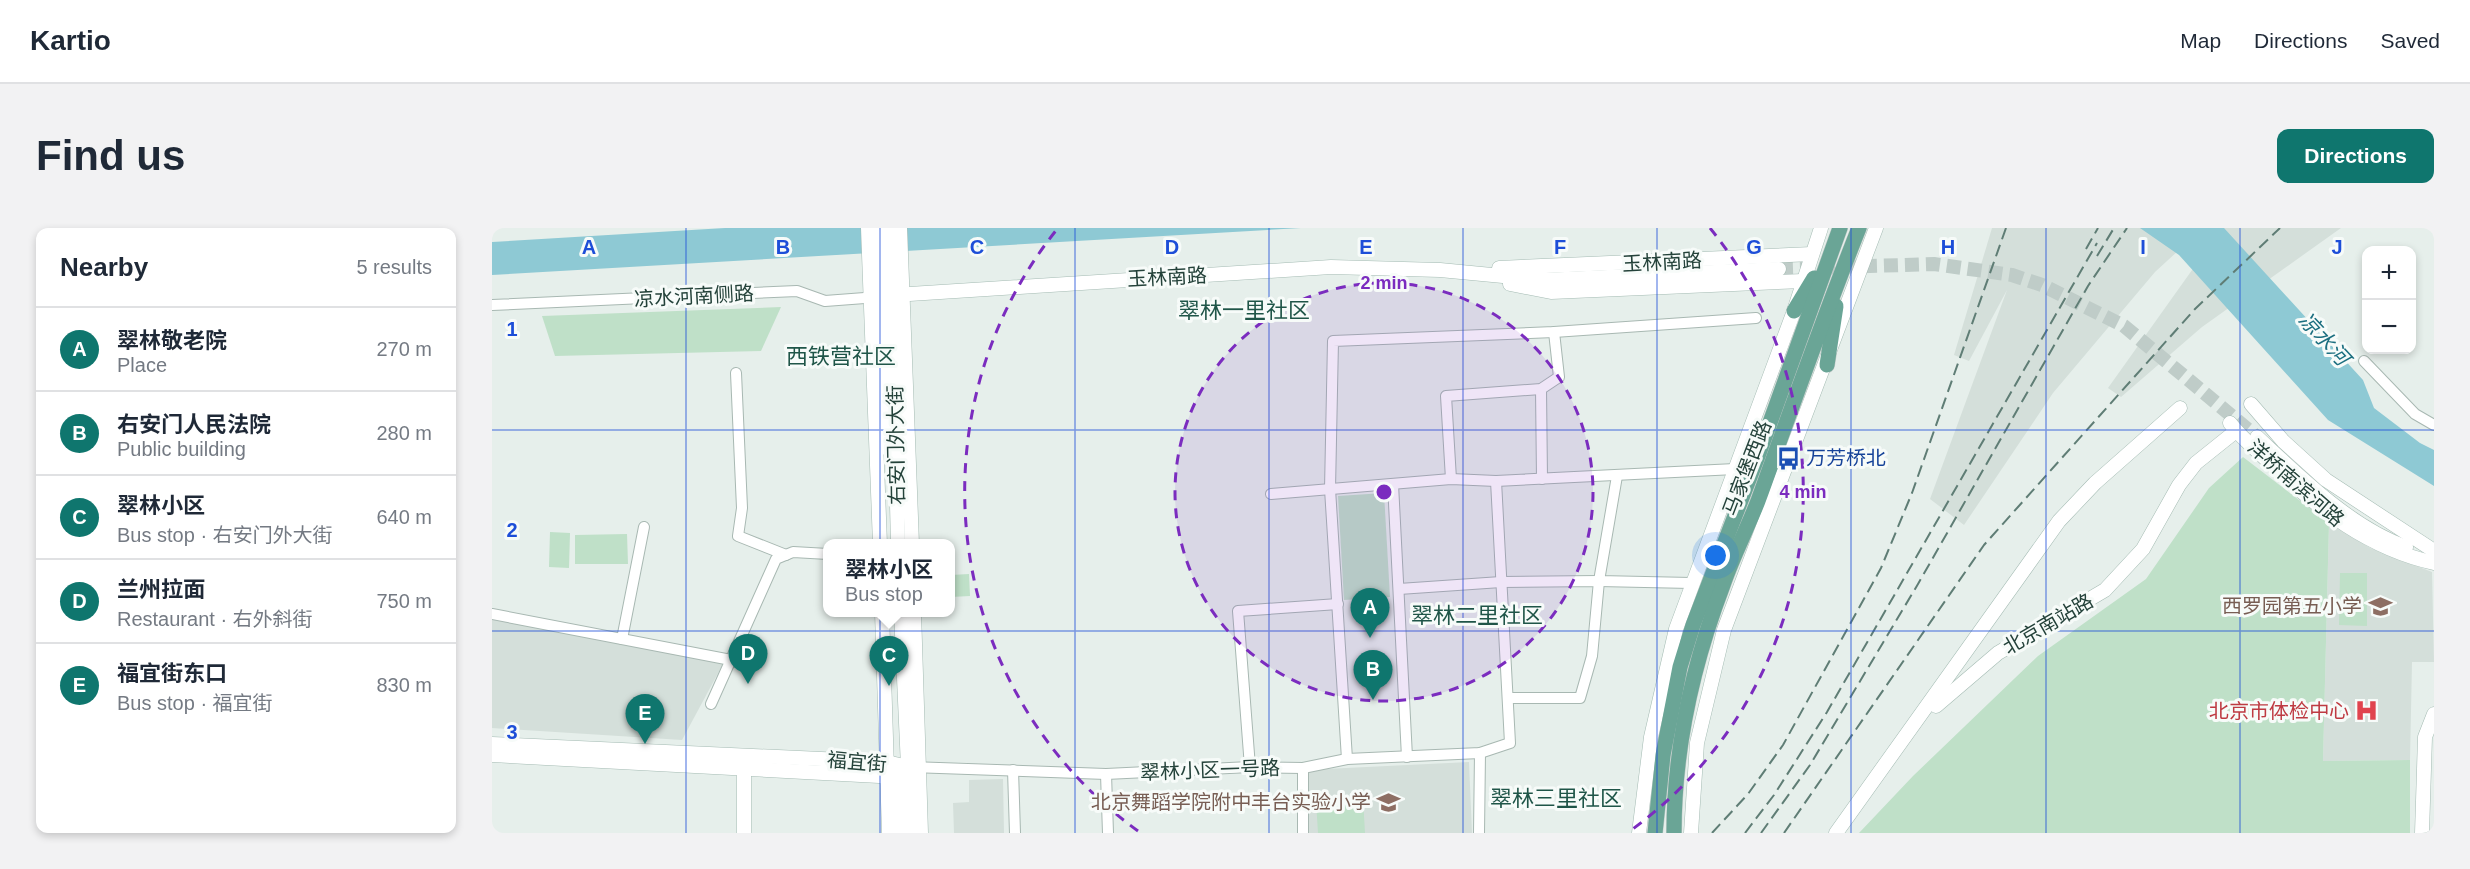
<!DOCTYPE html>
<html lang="en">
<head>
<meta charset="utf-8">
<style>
  body { margin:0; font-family:Helvetica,"Noto Sans SC",sans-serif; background:#f2f2f3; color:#1f2937 }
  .controls { position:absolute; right:18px; top:18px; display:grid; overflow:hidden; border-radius:12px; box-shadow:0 3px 9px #0003 }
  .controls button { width:54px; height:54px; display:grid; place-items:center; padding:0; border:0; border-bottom:2px solid #e0e1e3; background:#fff; color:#1f2937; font:30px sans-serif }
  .you { position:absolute; left:1224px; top:328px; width:21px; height:21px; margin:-15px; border:4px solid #fff; border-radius:50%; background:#1a73e8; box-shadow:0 0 0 9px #1a73e833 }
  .badge { display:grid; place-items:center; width:39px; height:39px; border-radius:50%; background:#0f766e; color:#fff; font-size:20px; font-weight:700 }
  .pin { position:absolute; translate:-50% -50px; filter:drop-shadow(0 2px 3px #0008) }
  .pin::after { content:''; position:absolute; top:32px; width:21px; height:18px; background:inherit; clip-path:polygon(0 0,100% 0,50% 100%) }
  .popup { position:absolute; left:331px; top:311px; width:132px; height:78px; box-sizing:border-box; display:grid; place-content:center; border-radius:12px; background:#fff; filter:drop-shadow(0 2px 4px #0005); font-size:20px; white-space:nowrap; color:#747a83 }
  .popup b { font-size:22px; color:#1f2937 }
  .popup::after { content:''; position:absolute; left:50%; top:100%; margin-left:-12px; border:12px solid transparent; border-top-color:#fff }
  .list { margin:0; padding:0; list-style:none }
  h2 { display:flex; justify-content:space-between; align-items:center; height:78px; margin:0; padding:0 24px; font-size:26px }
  h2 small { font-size:20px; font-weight:400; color:#747a83 }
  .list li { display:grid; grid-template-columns:39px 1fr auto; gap:18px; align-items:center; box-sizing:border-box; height:84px; padding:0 24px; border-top:2px solid #e0e1e3 }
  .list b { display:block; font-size:22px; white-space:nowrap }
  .list p { margin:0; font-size:20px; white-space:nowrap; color:#747a83 }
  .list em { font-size:20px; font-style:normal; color:#747a83 }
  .map { position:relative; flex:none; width:1942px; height:605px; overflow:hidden; border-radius:12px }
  header { display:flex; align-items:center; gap:36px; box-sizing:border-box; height:84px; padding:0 30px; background:#fff; border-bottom:2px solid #e0e1e3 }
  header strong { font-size:28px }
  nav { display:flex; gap:33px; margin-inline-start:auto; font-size:21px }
  .intro { display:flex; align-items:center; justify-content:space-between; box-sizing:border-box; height:144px; padding:0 36px }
  h1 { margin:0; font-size:42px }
  .button { padding:15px 27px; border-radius:12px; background:#0f766e; color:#fff; font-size:21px; font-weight:700 }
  main { display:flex; gap:36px; padding:0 36px }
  aside { flex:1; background:#fff; border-radius:12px; box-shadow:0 3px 9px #0003 }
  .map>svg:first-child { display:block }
  .built { fill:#d4dfda }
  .green { fill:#bfe0c8 }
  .water { fill:#8ec9d4 }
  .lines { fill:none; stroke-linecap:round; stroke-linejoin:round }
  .secondary-tunnel { stroke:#bfccc8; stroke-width:14; stroke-dasharray:14 7; stroke-linecap:butt }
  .street-casing { stroke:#a8b8b2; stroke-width:12 }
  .secondary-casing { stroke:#a4bbb3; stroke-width:15 }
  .primary-casing { stroke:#c2cac8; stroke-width:16 }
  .street { stroke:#fff; stroke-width:10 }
  .secondary { stroke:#fff; stroke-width:14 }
  .primary { stroke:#6aa596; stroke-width:15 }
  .rail { stroke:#5f7d75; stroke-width:2; stroke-dasharray:12 6; stroke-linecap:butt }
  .grid { fill:none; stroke:#1d4ed8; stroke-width:1.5; stroke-opacity:0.55 }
  .ring { fill:none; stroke:#7b2cbf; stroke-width:3; stroke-dasharray:10 8 }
  .labels { text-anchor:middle; stroke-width:6; stroke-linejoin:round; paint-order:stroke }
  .street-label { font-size:20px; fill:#24423a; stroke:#f7fbf9 }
  .transit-label { font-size:20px; fill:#164399; stroke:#f7fbf9; text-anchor:start }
  .education-label { font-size:20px; fill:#785e54; stroke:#f7fbf9; text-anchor:end }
  .health-label { font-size:20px; fill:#be3a42; stroke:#f7fbf9; text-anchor:end }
  .water-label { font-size:21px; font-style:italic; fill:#1c6f80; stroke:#f7fbf9 }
  .quarter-label { font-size:22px; fill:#1f5548; stroke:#f7fbf9 }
  .grid-label { font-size:20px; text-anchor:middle; font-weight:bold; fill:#1d4ed8; stroke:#f7fbf9; stroke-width:6; stroke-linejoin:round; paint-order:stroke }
  .centre { fill:#7b2cbf; stroke:#f7fbf9; stroke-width:3 }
  .ring-label { font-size:18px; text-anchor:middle; font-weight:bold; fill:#7b2cbf; stroke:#f7fbf9; stroke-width:6; stroke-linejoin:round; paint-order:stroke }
</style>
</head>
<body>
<header>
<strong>Kartio</strong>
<nav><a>Map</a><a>Directions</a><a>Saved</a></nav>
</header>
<div class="intro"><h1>Find us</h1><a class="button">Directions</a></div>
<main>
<aside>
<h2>Nearby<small>5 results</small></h2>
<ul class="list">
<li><span class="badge">A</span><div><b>翠林敬老院</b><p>Place</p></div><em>270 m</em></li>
<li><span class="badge">B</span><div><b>右安门人民法院</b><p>Public building</p></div><em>280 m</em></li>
<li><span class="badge">C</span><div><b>翠林小区</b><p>Bus stop · 右安门外大街</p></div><em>640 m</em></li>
<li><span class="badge">D</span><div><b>兰州拉面</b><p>Restaurant · 右外斜街</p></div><em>750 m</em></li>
<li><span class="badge">E</span><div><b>福宜街东口</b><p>Bus stop · 福宜街</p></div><em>830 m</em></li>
</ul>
</aside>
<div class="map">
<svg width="1942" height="605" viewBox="0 0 1942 605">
  <rect width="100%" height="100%" fill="#e6efeb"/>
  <!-- built -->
  <g class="built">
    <path d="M1500 0H1711L1663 44 1561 165 1472 297 1438 271 1515 62 1477 133 1462 127Z"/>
    <path d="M1730 0H1849L1710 99 1629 169 1616 160Z"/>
    <path d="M1837 295 1878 320 1940 344 1942 434H1920L1918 532 1831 533Z"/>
    <path d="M0 391 231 436 190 512 0 500Z"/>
    <path d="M977 534 980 605H816L813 542Z"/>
    <path d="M511 551 512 605H462L461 575 477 574V552Z"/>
  </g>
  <!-- green -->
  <g class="green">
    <path d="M289 79 269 123 63 128 50 88Z"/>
    <path d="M1751 229 1837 295 1831 533 1918 532V605H1367L1421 548 1546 428 1654 351 1717 260Z"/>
    <path d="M892 265 898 369 852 372 846 268Z"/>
    <path d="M58 304 78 305 77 340 57 339Z"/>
    <path d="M135 306 136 336H83V307Z"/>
    <path d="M1848 345H1875V398L1847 397Z"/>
    <path d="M477 346 478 368 459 369V347Z"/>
    <path d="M871 570 873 605H826L824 573Z"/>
  </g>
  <!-- water -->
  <g class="water">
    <path d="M233 0H809L0 47V14Z"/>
    <path d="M1648 0H1732L1871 152 1882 180 1928 215 1942 222V258L1836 192 1687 27Z"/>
  </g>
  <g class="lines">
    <!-- secondary-tunnel -->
    <path class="secondary-tunnel" d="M1287 41 1442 36 1520 47 1550 57 1632 98 1765 209"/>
    <defs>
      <g id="street">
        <path d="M0 77 305 63 333 73 386 69"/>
        <path d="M1872 133 1923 186 1942 197"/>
        <path d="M244 145 250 280 246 308 294 327"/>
        <path d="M1049 161 1050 251"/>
        <path d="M1125 248 1107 353 1199 355"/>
        <path d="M959 251 954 168 1049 161 1067 149 1062 104"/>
        <path d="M901 256 915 529"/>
        <path d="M779 266 959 251 1004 253 1243 241"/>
        <path d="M907 361 1009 354 1107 353 1100 428 1088 470H1016"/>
        <path d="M0 386 239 432"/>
        <path d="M130 411 152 299"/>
        <path d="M219 476 284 331 301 324 336 326"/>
        <path d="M855 531 838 261 841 113 1062 104 1264 90"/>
        <path d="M419 539 614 546 758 539 811 540 855 531 988 525 1018 515 1004 253"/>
        <path d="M758 539 746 383 846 376"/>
        <path d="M811 540V605"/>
        <path d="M521 542 523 605"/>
        <path d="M614 546 616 605"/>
        <path d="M987 605 988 525"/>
      </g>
      <g id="secondary">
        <path d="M376 0 388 316"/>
        <path d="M387 0 394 220"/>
        <path d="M398 0 406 316"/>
        <path d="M408 0 420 316"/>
        <path d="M1007 40 1320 26"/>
        <path d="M1018 56 1059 64 1311 53"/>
        <path d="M402 67 839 39 948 42 1052 52 1287 41"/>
        <path d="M1759 176 1791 213 1834 252 1942 323"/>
        <path d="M1738 195C1750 211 1766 223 1780 237 1828 282 1876 320 1942 335"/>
        <path d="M1765 209C1807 248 1859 300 1914 319"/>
        <path d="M390 384 397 605"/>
        <path d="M409 384 419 605"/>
        <path d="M422 384 429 605"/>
        <path d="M1444 478 1506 425 1613 362 1651 321 1687 257 1704 235 1744 203"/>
        <path d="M0 516 394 534 417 539"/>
        <path d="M0 527 406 549 417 539"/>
        <path d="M252 531V605"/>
        <path d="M407 541 408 605"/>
        <path d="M1147 605 1159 509 1184 401 1302 83 1329 0"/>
        <path d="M1199 605 1205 515 1232 402 1384 0"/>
        <path d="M1344 605 1567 293 1603 255 1688 180"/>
        <path d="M1930 605 1933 509 1942 486"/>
      </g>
      <g id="primary">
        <path d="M1302 83 1322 50"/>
        <path d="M1335 137 1344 78"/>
        <path d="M1163 605 1171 527 1188 439 1201 397 1266 228 1348 0"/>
        <path d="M1182 605C1182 520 1201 436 1231 357 1241 328 1255 301 1266 273 1299 182 1331 90 1367 0"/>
      </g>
    </defs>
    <!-- street casing -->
    <use href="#street" class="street-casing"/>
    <!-- secondary casing -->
    <use href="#secondary" class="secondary-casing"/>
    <!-- primary casing -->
    <use href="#primary" class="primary-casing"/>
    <!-- street -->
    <use href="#street" class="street"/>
    <!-- secondary -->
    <use href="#secondary" class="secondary"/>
    <!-- primary -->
    <use href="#primary" class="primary"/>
    <!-- rail -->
    <g class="rail">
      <path d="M1594 21 1606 0"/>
      <path d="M1605 28 1622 0"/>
      <path d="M1220 605 1256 566 1291 517 1389 340 1420 265 1514 0"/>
      <path d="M1253 605 1282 567 1335 484 1605 15"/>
      <path d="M1269 605 1318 537 1426 356 1596 58 1635 0"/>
      <path d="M1292 605 1492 317 1703 81 1788 0"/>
    </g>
  </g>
  <!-- grid -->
  <path class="grid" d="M194 0V605M388 0V605M583 0V605M777 0V605M971 0V605M1165 0V605M1359 0V605M1554 0V605M1748 0V605M0 202H1942M0 403H1942"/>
  <!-- distance rings -->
  <circle cx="892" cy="264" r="209" fill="#7b2cbf" fill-opacity=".12"/>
  <g class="ring">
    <circle cx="892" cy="264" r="209"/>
    <path d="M646 603A419 419 0 0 1 566 0M1218 0A419 419 0 0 1 1138 603"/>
  </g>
  <!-- icons -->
  <defs>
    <symbol id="bus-bare" viewBox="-9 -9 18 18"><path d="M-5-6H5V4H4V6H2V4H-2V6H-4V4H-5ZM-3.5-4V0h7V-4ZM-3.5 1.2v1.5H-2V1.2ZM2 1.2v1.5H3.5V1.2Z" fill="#1a4fb4" stroke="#f7fbf9" stroke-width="2.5" paint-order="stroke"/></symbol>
    <symbol id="school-bare" viewBox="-9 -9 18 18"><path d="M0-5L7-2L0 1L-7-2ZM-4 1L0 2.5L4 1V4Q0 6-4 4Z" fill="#8d6e63" stroke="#f7fbf9" stroke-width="2.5" paint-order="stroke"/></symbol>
    <symbol id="hospital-bare" viewBox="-9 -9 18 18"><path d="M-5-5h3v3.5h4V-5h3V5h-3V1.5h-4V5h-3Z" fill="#e0444e" stroke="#f7fbf9" stroke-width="2.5" paint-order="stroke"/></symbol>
  </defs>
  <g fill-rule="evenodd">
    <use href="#bus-bare" x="1280" y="214" width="33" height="33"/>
    <use href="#school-bare" x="1872" y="362" width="33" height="33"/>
    <use href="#hospital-bare" x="1858" y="466" width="33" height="33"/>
    <use href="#school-bare" x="880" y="558" width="33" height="33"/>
  </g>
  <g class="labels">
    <!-- street labels -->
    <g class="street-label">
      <text transform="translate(1170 34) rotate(-3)" y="7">玉林南路</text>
      <text transform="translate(675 49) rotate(-3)" y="7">玉林南路</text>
      <text transform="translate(202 68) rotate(-3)" y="7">凉水河南侧路</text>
      <text transform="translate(404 217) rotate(-91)" y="7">右安门外大街</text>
      <text transform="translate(1255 240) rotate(-69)" y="7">马家堡西路</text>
      <text transform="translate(1804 255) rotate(41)" y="7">洋桥南滨河路</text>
      <text transform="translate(1556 396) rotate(-30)" y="7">北京南站路</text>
      <text transform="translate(365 534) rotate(5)" y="7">福宜街</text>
      <text transform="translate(718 542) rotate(-2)" y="7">翠林小区一号路</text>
    </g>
    <!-- transit labels -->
    <g class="transit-label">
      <text x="1314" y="237">万芳桥北</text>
    </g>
    <!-- education labels -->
    <g class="education-label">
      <text x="1870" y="385">西罗园第五小学</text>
      <text x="879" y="581">北京舞蹈学院附中丰台实验小学</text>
    </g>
    <!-- health labels -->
    <g class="health-label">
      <text x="1857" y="490">北京市体检中心</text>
    </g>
    <!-- water labels -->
    <g class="water-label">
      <text transform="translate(1832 111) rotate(47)" y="7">凉水河</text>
    </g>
    <!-- quarter labels -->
    <g class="quarter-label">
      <text x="752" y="90">翠林一里社区</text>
      <text x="349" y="136">西铁营社区</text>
      <text x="985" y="395">翠林二里社区</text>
      <text x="1064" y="578">翠林三里社区</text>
    </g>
  </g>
  <g class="grid-label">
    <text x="97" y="26">A</text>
    <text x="291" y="26">B</text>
    <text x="485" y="26">C</text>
    <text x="680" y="26">D</text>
    <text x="874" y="26">E</text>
    <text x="1068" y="26">F</text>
    <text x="1262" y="26">G</text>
    <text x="1456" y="26">H</text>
    <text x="1651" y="26">I</text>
    <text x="1845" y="26">J</text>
    <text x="20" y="108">1</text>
    <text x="20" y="309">2</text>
    <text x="20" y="511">3</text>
  </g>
  <circle cx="892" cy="264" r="9" class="centre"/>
  <g class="ring-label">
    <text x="892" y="61">2 min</text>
    <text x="1311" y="270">4 min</text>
  </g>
</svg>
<div class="controls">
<button>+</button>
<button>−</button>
</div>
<div class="you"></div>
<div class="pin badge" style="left:878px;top:410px">A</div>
<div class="pin badge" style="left:881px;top:472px">B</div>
<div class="pin badge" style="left:397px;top:458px">C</div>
<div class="popup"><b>翠林小区</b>Bus stop</div>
<div class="pin badge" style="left:256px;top:456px">D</div>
<div class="pin badge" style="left:153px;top:516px">E</div>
</div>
</main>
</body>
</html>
